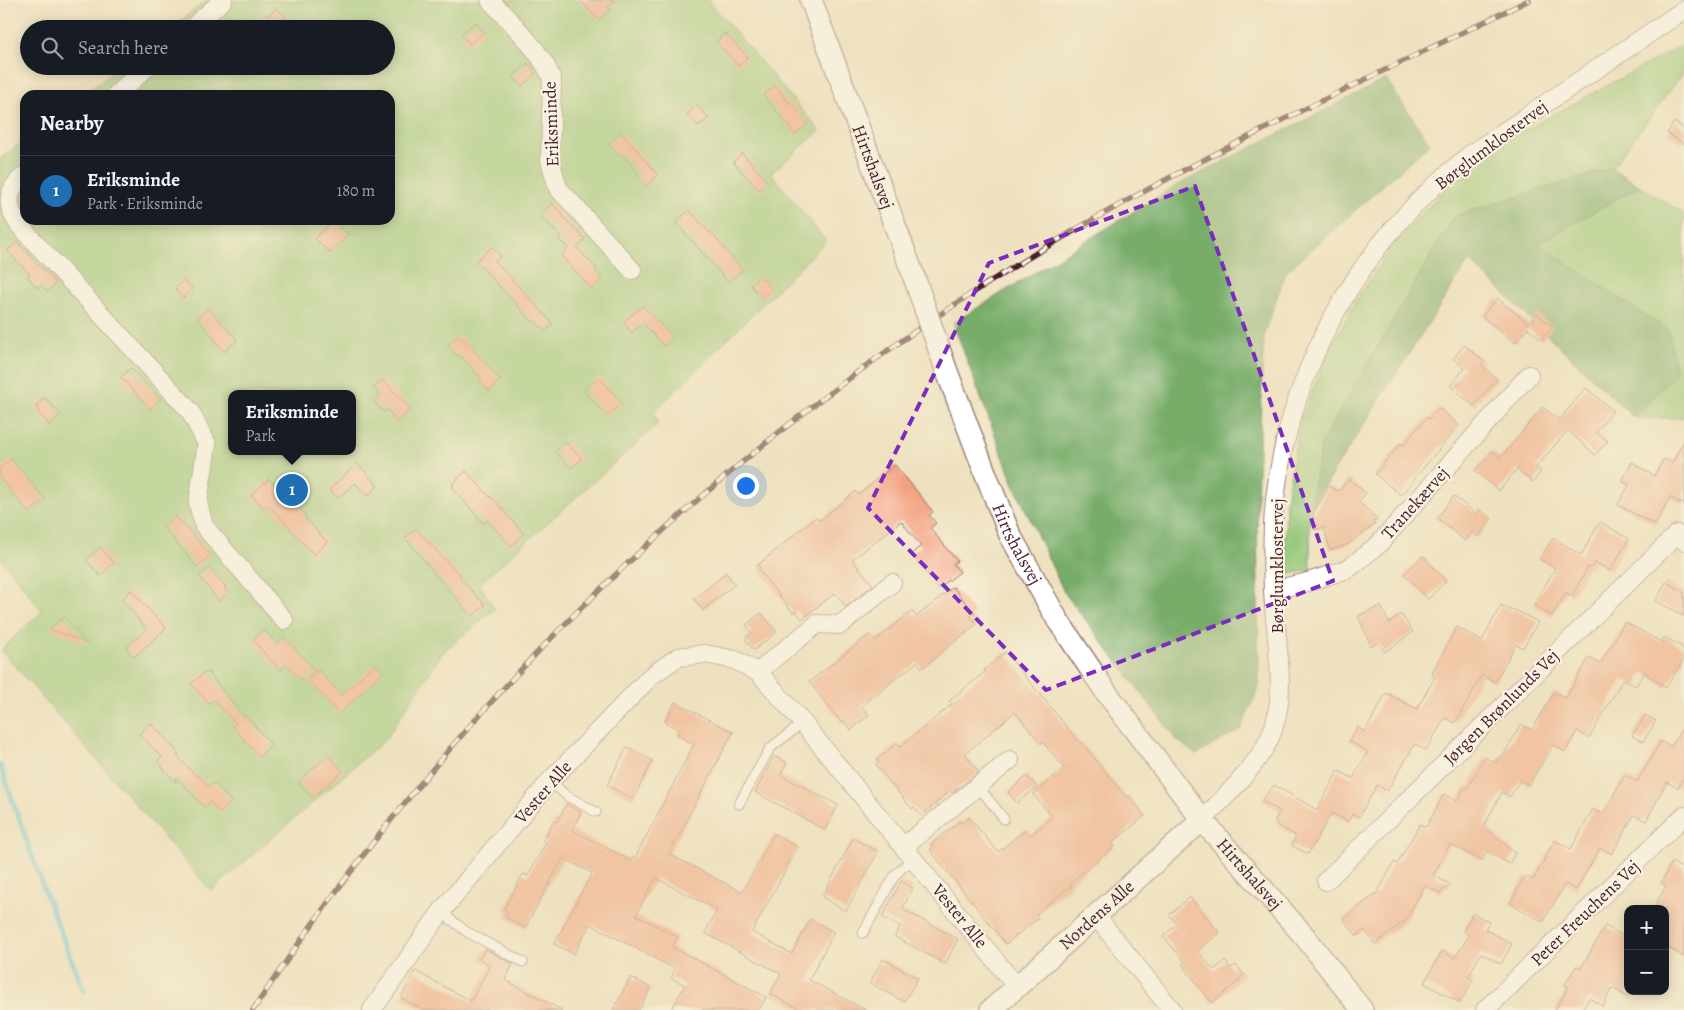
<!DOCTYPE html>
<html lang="en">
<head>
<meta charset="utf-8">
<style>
  body { margin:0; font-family:Alegreya,serif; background:#20242c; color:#f1f3f6 }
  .controls { position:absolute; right:15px; bottom:15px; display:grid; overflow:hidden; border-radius:10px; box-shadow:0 2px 12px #0003 }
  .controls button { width:45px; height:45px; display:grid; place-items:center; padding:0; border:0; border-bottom:1px solid #363941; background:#171b24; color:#f1f3f6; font:25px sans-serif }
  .you { position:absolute; left:745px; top:485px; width:18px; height:18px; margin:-12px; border:4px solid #fff; border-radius:50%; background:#1a73e8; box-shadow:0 0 0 8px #1a73e833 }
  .badge { display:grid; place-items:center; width:32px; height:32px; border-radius:50%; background:#1f6fb2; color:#fff; font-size:16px; font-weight:700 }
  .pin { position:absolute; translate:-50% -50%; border:2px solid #fff; box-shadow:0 1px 5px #0006 }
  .popup { position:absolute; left:228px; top:390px; width:128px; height:65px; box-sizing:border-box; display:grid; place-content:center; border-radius:10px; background:#171b24; filter:drop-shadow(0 1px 4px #0005); font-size:16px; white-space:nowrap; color:#9ea1a6 }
  .popup b { font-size:19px; color:#f1f3f6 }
  .popup::after { content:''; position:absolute; left:50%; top:100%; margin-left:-10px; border:10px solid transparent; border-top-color:#171b24 }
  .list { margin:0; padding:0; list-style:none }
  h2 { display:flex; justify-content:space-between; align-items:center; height:65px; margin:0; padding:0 20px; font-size:21px }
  h2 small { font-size:16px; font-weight:400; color:#9ea1a6 }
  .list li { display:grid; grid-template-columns:32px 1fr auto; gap:15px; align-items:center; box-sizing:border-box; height:70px; padding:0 20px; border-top:1px solid #363941 }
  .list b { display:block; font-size:19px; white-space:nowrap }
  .list p { margin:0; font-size:16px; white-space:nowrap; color:#9ea1a6 }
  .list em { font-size:16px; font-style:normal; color:#9ea1a6 }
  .icon { flex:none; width:28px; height:28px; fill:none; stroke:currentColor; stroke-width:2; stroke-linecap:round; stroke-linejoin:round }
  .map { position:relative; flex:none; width:1684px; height:1010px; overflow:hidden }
  .search { position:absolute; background:#171b24; box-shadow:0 2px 12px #0003; left:20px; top:20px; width:375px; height:55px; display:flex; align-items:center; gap:12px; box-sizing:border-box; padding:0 18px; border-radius:28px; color:#9ea1a6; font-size:19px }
  .panel { position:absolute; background:#171b24; box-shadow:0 2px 12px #0003; left:20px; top:90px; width:375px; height:135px; border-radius:15px }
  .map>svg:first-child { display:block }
  .green { fill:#94c879; stroke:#6f7452; fill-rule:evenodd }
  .forest { fill:#77ac69; stroke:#60664a }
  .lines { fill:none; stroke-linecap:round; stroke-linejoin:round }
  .stream { stroke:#5bc2d8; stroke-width:5 }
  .building { fill:#f3a080 }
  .service-casing { stroke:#9c8076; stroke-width:11 }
  .minor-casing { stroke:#9c8076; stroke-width:20 }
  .tertiary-casing { stroke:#9c8076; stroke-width:24 }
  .service { stroke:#fff; stroke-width:9 }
  .minor { stroke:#fff; stroke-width:18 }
  .tertiary { stroke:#fff; stroke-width:21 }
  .rail-casing { stroke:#4a1f2b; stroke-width:5.5 }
  .rail { stroke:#fcf5e5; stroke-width:4; stroke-dasharray:11; stroke-linecap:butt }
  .tertiary-bridge-casing { stroke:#9c8076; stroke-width:24; stroke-linecap:butt }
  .tertiary-bridge { stroke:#fff; stroke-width:21 }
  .marked { fill:none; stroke:#7b2cbf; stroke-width:4; stroke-dasharray:10 6; stroke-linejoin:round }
  .labels { text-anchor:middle; stroke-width:4; stroke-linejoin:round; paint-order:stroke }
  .street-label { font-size:18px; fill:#4a1f2b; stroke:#fcf5e5 }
</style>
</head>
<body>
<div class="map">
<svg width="1684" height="1010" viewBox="0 0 1684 1010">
  <rect width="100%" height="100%" fill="#fcf5e5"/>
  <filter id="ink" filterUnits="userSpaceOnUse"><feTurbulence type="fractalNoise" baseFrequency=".02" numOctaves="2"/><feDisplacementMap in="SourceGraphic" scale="10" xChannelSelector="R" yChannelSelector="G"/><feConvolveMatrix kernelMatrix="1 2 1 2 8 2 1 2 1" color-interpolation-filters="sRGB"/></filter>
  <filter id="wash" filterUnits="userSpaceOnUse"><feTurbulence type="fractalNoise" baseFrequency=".0096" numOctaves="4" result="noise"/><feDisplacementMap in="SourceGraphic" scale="20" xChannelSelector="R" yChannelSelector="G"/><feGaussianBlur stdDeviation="1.12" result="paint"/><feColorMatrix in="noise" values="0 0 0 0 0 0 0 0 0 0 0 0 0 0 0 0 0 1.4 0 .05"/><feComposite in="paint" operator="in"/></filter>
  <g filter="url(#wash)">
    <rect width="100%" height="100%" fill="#eee1c0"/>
    <!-- green -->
    <g class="green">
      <path d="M207 0H708L820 131 771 173 826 241 654 412 658 424 479 584 495 609 443 652 386 739 211 891 1 650 42 611 0 557V159L25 140V220H390V95H83L121 66H386V29H170ZM232 394H352V451H232Z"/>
      <path d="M1684 44V72L1612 168 1684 214V287L1682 292 1684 293V418H1634L1469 260 1309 510 1311 570 1285 575 1286 501 1300 421 1325 360 1354 303 1394 244 1446 187 1508 139Z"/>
    </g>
    <!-- forest -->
    <g class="forest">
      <path d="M1386 79 1430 144 1286 272 1264 334 1257 496 1259 687 1241 729 1196 755 1177 740 1064 592 1013 483 953 323 1175 186Z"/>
      <path d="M1612 168 1639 186 1538 244 1669 331 1676 373 1634 418 1469 260 1309 510 1322 442 1454 216Z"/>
    </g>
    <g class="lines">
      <!-- stream -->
      <path class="stream" d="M0 765 47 898 84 991"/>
    </g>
    <g id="blocks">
      <!-- building -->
      <g class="building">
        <path d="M580 0H616L608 7 610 10 600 19 597 17 596 18Z"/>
        <path d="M277 8 290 22 283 29H272L264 20Z"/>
        <path d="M475 22 484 32 470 44 461 35Z"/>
        <path d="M725 33 748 57 738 66 716 42Z"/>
        <path d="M528 63 536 73 522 86 513 76Z"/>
        <path d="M775 86 789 103 791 102 808 124 795 135 764 95Z"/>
        <path d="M697 105 709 118 698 126 687 114Z"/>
        <path d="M1674 122 1684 128V144L1667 133Z"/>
        <path d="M621 132 658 175 646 186 637 176 639 174 620 153 618 155 608 144Z"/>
        <path d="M742 153 768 182 759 190 733 162Z"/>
        <path d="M552 203 563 215 562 216 585 239 577 248 597 269 595 271 603 279 592 289 561 256 568 248 559 240 560 236 540 215Z"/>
        <path d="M689 210 710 233 711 232 742 270 728 282 676 223Z"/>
        <path d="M334 220 348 235 330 253 315 238Z"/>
        <path d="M17 242 56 283 48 292 41 285 37 288 27 276 30 274 7 251Z"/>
        <path d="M492 247 501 256 495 261 553 324 546 331 534 321 533 322 476 261Z"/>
        <path d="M760 276 772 289 762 298 751 285Z"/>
        <path d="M184 280 192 289 183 298 175 289Z"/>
        <path d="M1497 298 1529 324 1537 314 1553 327 1542 340 1528 328 1515 343 1482 316Z"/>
        <path d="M643 306 673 337 664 346 643 323 632 333 623 322Z"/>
        <path d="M208 308 237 340 224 352 215 341 216 340 211 334 197 319Z"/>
        <path d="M459 335 501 380 489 391 479 380 481 378 459 354 457 356 447 346Z"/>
        <path d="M1464 345 1484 361 1481 365 1497 379 1474 406 1450 386 1465 368 1453 359Z"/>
        <path d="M131 368 161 399 150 409 121 377Z"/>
        <path d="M599 377 622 403 607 416 584 391Z"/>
        <path d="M383 380 411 410 397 422 387 409 384 412 374 402 380 396 373 388Z"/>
        <path d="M1586 388 1613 411 1596 432 1608 441 1595 455 1568 430 1536 467 1541 472 1533 482 1517 469 1499 491 1475 471 1492 451 1500 458 1543 407 1559 420Z"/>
        <path d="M45 397 61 415 49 425 38 412 40 410 36 406Z"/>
        <path d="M1439 408 1459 425 1401 495 1375 474 1401 443 1403 445 1427 417 1429 419Z"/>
        <path d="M1684 441V505L1670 497 1655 525 1618 505 1629 485 1622 481 1632 462 1654 476 1664 459 1672 463Z"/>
        <path d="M566 442 582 459 571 468 555 452Z"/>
        <path d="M11 459 45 499 29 513 0 478V468Z"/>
        <path d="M357 463 378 486 367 496 355 483 338 498 329 490Z"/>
        <path d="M895 465 933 512 929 515 936 523 930 528 957 561 953 564 960 572 939 588 911 554 921 546 901 521 852 560 873 585 846 607 835 593 802 619 796 611 793 613 758 569 760 567 758 565 816 517 819 521 856 491 858 495Z"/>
        <path d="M466 471 491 498 492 497 524 534 511 546 487 520 484 524 452 487 454 485 452 484Z"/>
        <path d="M269 479 288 499 290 497 306 515 304 517 327 542 314 555 269 505 264 509 251 495Z"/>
        <path d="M1349 479 1366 493 1359 502 1378 519 1373 522 1375 524 1349 544 1330 550 1324 528 1314 529 1313 514 1329 486 1339 491Z"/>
        <path d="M1454 496 1476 514 1480 509 1492 519 1478 537 1472 533 1465 541 1437 518Z"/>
        <path d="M176 516 211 555 197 567 163 527Z"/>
        <path d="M1600 522 1629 539 1610 571 1595 562 1591 568 1588 567 1572 596 1566 592 1552 616 1534 605 1555 568 1539 559 1553 538 1581 555Z"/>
        <path d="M416 529 461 576 460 578 485 605 472 617 405 538Z"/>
        <path d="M100 547 114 563 100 576 86 560Z"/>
        <path d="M1423 556 1446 581 1428 599 1404 574Z"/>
        <path d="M209 568 226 587 224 588 228 593 219 601 199 576Z"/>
        <path d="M726 573 735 584 703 610 694 599Z"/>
        <path d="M1666 582 1684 592V616L1656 601Z"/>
        <path d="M953 587 974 613 970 616 977 624 922 668 917 662 865 703 862 707 869 715 851 730 844 721 842 723 809 682 870 634 875 641 912 611 916 617Z"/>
        <path d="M131 590 166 628 134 657 126 648 147 629 137 619 138 618 121 600Z"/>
        <path d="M1501 605 1512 611 1513 609 1538 622 1523 648 1516 644 1495 682 1482 675 1455 723 1445 718 1426 750 1415 744 1387 791 1377 785 1359 817 1352 814 1348 822 1332 813 1308 854 1291 845 1296 836 1278 826 1275 820 1280 811 1261 801 1274 785 1317 810 1338 771 1353 778 1368 752 1349 741 1357 727 1365 732 1386 693 1417 709 1435 677 1432 675 1433 673 1432 672 1457 627 1482 641Z"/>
        <path d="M1381 606 1389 623 1401 614 1413 632 1385 652 1378 643 1371 646 1358 616Z"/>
        <path d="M761 613 777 632 754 650 745 639 752 633 746 625Z"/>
        <path d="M64 617 88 644 50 629Z"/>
        <path d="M1625 622 1661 642 1664 637 1684 648V659L1666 688 1644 672 1636 686 1623 679 1589 738 1577 731 1565 752 1553 745 1529 785 1520 780 1510 797 1502 792 1484 826 1515 853 1509 864 1487 851 1482 860 1450 844 1433 875 1451 885 1440 893 1425 885 1405 921 1375 944 1364 930 1357 936 1343 919 1378 892 1394 862 1397 864 1420 824 1426 827 1444 794 1457 801 1465 787 1467 789 1485 757 1496 763 1501 755 1503 756 1521 724 1532 730 1554 692 1566 698 1589 657 1600 664Z"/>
        <path d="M264 629 277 644 284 637 315 670 302 681 287 665 280 671 253 640Z"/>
        <path d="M1005 652 1081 744 1082 743 1127 798 1129 796 1145 816 1112 843 1115 846 1070 883 1072 885 1043 908 1036 915 1038 918 1006 944 930 850 933 847 931 844 960 821 962 823 969 817 998 852 1026 829 1031 835 1052 817 1033 794 1064 768 1043 742 1041 744 1015 712 965 754 979 772 952 793 950 791 921 816 914 807 912 809 876 765 879 763 877 760 897 743 900 747 950 706 952 704 949 701 986 671 984 670Z"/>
        <path d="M375 664 383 672 339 714 308 680 319 670 341 695Z"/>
        <path d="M205 672 206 673 208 672 244 717 245 715 272 745 259 757 233 727 236 724 214 700 209 704 191 684Z"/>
        <path d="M675 702 733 732 669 854 742 892 774 834 798 847 752 932 792 954 810 919 834 932 809 980 866 1010H801L770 994 781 974 705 933 717 910 656 878 636 915 678 937 672 947 766 997 759 1010H671L685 985 671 978 675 969 590 924 574 954 554 944 592 873 563 858 525 928 505 917 508 912 504 909 523 874 528 876 546 842 543 841 554 820 557 822 566 804 581 812 572 830 631 861 633 857 635 858 694 744 677 735 680 730 665 722Z"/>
        <path d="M1645 715 1656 721 1643 742 1632 736Z"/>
        <path d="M151 723 179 754 177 756 196 776 197 774 209 787 213 783 217 785 232 802 220 813 210 802 204 807 176 777V783L157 761 162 757 139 734Z"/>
        <path d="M1684 725V777L1678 788 1667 782 1646 821 1634 815 1612 854 1600 848 1576 890 1565 884 1543 922 1510 903 1525 876 1533 880 1555 840 1571 849 1593 809 1603 814 1625 775 1637 782 1661 741 1671 747Z"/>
        <path d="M627 747 653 761 633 799 607 785Z"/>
        <path d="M328 755 343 771 312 798 298 782Z"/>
        <path d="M774 756 787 763 780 775 838 805 825 830 755 792Z"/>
        <path d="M1027 776 1037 787 1017 803 1008 792Z"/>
        <path d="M853 838 878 852 846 911 822 897Z"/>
        <path d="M1672 862 1684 869V957L1665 946V909H1653L1666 886 1661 883Z"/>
        <path d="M901 881 913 888 902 909 958 939 945 964 895 937 900 926 882 917Z"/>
        <path d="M1190 897 1220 933 1198 951 1214 970 1225 961 1231 968 1236 965 1244 975 1239 979 1240 980 1212 1003 1182 964 1185 962 1163 936 1177 924 1169 915Z"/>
        <path d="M1473 913 1489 922 1485 929 1512 944 1501 964 1481 953 1468 977 1473 980 1460 1003 1424 983 1442 951 1455 958 1469 935 1463 931Z"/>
        <path d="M1605 926 1628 938V997L1612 988 1603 1006 1589 998 1582 1010H1555L1565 993 1568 986 1565 985 1576 966 1581 968Z"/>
        <path d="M485 949 513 964 505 980 562 1010H424L401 998 415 971 471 1001 490 965 479 959Z"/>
        <path d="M883 959 918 978 904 1002 870 983Z"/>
        <path d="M631 977 651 988 639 1010H613Z"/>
      </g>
    </g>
  </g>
  <g filter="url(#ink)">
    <use href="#blocks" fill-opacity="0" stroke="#9c8076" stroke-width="1"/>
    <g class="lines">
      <defs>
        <g id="service">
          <path d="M550 781 567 796 596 812"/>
          <path d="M978 786 1004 819"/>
          <path d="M739 804 770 748 803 723"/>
          <path d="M441 912 467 932 523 962"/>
          <path d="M863 933 895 875 913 858"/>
        </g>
        <g id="minor">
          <path d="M490 0C512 24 540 49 552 79L550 160 558 188 632 270"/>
          <path d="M191 29 223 0"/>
          <path d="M116 95 148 66"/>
          <path d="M25 175C6 190 5 205 19 225L190 411 207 444 198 503 204 526 284 620"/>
          <path d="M1273 590 1308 582 1348 569 1379 544 1529 375"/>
          <path d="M759 673 767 664 817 624 840 625 892 583"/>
          <path d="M1202 820C1224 798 1247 776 1264 749 1290 706 1277 652 1274 605 1272 579 1272 552 1273 526 1278 419 1324 311 1392 230 1415 203 1441 179 1468 156L1684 10"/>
          <path d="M903 847 1010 760"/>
          <path d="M1326 881 1677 534 1684 541"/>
          <path d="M1095 915 1172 1010"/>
          <path d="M372 1010 441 912 550 781 651 676 678 657 705 654 735 660 759 673 803 723 1016 986"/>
          <path d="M1485 1010 1684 816"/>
        </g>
        <g id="tertiary">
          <path id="s1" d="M811 0 913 274"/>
          <path id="s2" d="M946 369 986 475 1010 535 1057 619 1106 692 1202 820 1306 938 1362 1010"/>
          <path id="s3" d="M991 1010 1202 820"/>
        </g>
      </defs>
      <!-- service casing -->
      <use href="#service" class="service-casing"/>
      <!-- minor casing -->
      <use href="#minor" class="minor-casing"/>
      <!-- tertiary casing -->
      <use href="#tertiary" class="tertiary-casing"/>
      <!-- service -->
      <use href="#service" class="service"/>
      <!-- minor -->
      <use href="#minor" class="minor"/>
      <!-- tertiary -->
      <use href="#tertiary" class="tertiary"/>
      <defs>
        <path id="rail" d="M253 1010C298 943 344 878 395 815 579 584 814 382 1070 233 1218 147 1375 76 1529 0"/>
      </defs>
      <!-- rail casing -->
      <use href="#rail" class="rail-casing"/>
      <!-- rail -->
      <use href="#rail" class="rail"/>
      <defs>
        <path id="tertiary-bridge" d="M913 274 946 369"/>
      </defs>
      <!-- tertiary-bridge casing -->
      <use href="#tertiary-bridge" class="tertiary-bridge-casing"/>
      <!-- tertiary-bridge -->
      <use href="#tertiary-bridge" class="tertiary-bridge"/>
    </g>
  </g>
  <!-- marked area -->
  <path d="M0 0H1684V1010H0ZM1195 186 1333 581 1046 690 868 508 989 263Z" fill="#eee1c0" fill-opacity=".55" fill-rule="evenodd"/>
  <path class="marked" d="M1195 186 1333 581 1046 690 868 508 989 263Z"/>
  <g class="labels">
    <!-- street labels -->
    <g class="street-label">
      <text transform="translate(551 124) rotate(-92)" y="6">Eriksminde</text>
      <text transform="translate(1491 145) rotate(-37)" y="6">Børglumklostervej</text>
      <text dy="6" stroke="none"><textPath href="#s1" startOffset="178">Hirtshalsvej</textPath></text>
      <text transform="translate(1415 503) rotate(-48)" y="6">Tranekærvej</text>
      <text dy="6" stroke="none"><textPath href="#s2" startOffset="189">Hirtshalsvej</textPath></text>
      <text transform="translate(1277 566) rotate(-90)" y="6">Børglumklostervej</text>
      <text transform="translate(1501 707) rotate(-45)" y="6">Jørgen Brønlunds Vej</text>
      <text transform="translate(543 792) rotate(-49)" y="6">Vester Alle</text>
      <text dy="6" stroke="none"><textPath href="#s2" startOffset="594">Hirtshalsvej</textPath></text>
      <text transform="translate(1585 913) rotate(-44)" y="6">Peter Freuchens Vej</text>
      <text dy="6" stroke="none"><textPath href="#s3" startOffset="142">Nordens Alle</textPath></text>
      <text transform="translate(960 916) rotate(51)" y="6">Vester Alle</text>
    </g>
  </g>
</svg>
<div class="controls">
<button>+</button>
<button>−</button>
</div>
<div class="you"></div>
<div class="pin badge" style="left:292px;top:490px">1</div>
<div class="popup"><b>Eriksminde</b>Park</div>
<div class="search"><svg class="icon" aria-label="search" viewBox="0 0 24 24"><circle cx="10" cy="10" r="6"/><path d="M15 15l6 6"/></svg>Search here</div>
<section class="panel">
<h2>Nearby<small></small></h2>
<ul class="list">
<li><span class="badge">1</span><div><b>Eriksminde</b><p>Park · Eriksminde</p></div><em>180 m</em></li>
</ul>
</section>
</div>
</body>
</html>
